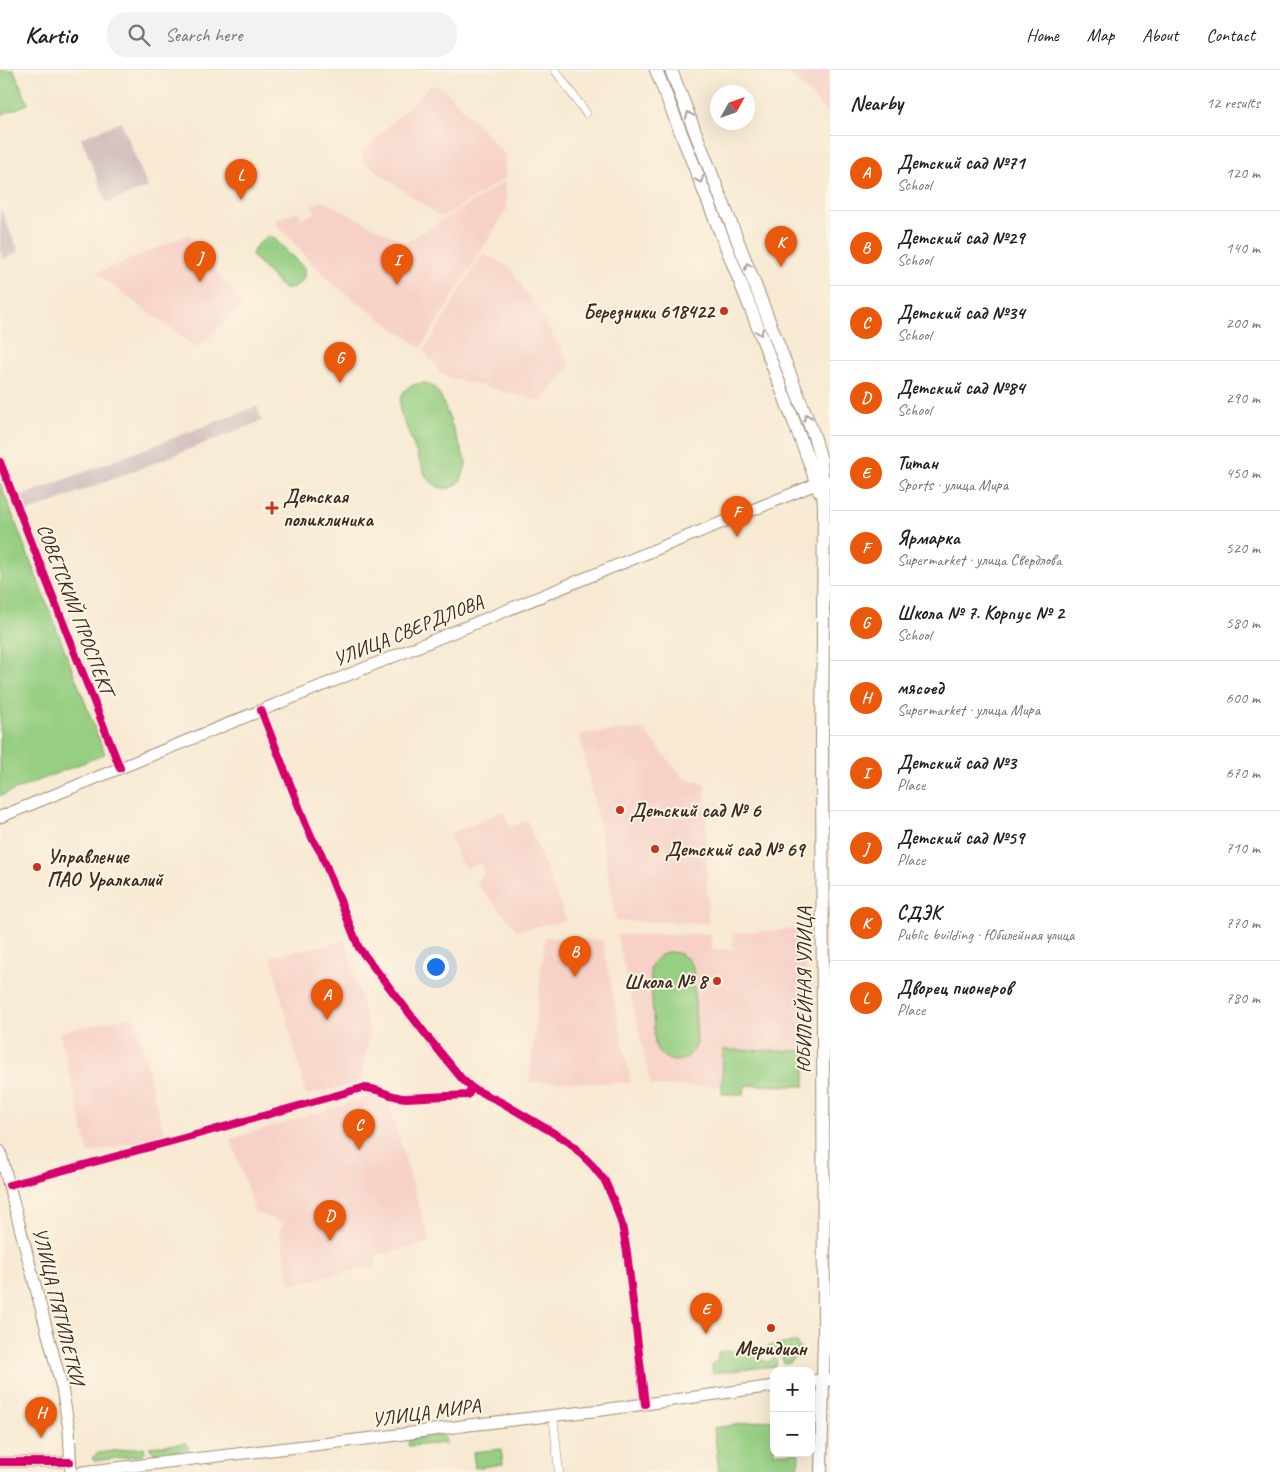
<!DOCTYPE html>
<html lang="en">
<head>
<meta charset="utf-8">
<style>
  body { margin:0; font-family:Caveat,sans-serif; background:#f2f2f2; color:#202124 }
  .controls { position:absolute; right:15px; bottom:15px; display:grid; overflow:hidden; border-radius:10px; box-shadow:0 5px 20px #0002 }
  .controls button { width:45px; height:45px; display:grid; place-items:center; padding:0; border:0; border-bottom:1px solid #e0e0e0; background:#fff; color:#202124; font:25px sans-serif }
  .compass { position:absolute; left:710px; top:15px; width:45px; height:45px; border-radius:50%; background:#fff; box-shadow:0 5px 20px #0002; rotate:50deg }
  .you { position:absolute; left:435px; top:896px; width:18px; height:18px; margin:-12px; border:4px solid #fff; border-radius:50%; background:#1a73e8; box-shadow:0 0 0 8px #1a73e833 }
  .badge { display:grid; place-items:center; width:32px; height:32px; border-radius:50%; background:#ea580c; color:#fff; font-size:16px; font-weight:700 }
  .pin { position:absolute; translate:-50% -41px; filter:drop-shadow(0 1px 2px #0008) }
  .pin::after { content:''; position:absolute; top:26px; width:18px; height:15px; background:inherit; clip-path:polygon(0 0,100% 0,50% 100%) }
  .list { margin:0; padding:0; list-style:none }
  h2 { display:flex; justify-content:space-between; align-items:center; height:65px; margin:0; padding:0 20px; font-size:21px }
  h2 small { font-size:16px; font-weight:400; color:#757577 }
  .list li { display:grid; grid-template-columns:32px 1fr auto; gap:15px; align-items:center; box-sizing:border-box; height:75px; padding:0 20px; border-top:1px solid #e0e0e0 }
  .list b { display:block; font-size:19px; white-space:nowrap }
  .list p { margin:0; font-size:16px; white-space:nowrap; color:#757577 }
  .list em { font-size:16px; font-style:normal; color:#757577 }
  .icon { flex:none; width:28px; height:28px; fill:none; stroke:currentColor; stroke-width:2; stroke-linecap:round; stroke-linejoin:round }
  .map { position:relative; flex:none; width:830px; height:1402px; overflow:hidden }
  header { display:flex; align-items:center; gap:30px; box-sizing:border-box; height:70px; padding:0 25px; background:#fff; border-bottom:1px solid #e0e0e0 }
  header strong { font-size:24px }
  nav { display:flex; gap:28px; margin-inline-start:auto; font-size:18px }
  .search { width:350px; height:45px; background:#f2f2f2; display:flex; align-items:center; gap:12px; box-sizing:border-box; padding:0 18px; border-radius:20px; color:#757577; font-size:19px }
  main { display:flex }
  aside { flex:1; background:#fff }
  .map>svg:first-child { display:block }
  .built { fill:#f7d1c7 }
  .industrial { fill:#d2bfc0 }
  .green { fill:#96cf82; stroke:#687c50 }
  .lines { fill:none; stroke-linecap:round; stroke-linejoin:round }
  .minor-casing { stroke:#9a8a78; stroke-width:9 }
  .tertiary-casing { stroke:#9a8a78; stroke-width:12 }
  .secondary-casing { stroke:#9a8a78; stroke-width:13 }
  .primary-casing { stroke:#9a8a78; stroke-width:14 }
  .minor { stroke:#fff; stroke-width:8 }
  .tertiary { stroke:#fff; stroke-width:10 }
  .secondary { stroke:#fff; stroke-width:11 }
  .primary { stroke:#fff; stroke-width:12 }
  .cycleway-casing { stroke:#fcf5e5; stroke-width:11 }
  .cycleway { stroke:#d6006c; stroke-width:8 }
  .oneway { stroke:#a79f9a }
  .poi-dot { fill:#c8321e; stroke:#fcf5e5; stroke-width:2 }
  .labels { text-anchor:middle; stroke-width:4; stroke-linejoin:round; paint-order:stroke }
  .poi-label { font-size:20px; font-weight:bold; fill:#3b2a1e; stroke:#fcf5e5; text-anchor:start }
  .street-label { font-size:20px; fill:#3b2a1e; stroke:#fcf5e5 }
</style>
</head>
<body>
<header>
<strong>Kartio</strong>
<div class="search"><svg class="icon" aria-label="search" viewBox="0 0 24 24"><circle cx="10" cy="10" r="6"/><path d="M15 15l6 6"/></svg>Search here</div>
<nav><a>Home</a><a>Map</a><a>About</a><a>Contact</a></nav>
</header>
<main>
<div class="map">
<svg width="830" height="1402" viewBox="0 0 830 1402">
  <rect width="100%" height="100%" fill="#fcf5e5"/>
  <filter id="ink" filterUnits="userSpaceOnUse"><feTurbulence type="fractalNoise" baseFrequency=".02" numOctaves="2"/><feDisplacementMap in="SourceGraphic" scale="10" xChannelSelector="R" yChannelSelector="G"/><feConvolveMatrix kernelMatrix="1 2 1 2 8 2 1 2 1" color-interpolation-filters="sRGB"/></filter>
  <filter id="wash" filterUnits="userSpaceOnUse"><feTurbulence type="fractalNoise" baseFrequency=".0096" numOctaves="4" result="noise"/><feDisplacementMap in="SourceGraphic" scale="20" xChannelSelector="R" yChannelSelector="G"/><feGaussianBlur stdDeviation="1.12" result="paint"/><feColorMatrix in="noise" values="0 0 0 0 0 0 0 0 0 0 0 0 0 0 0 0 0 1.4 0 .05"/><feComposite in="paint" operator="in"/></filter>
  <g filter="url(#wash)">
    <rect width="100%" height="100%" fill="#f8e9d2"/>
    <!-- built -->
    <g class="built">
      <path d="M786 0H830V45Z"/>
      <path d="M431 15 443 17 505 85V108L442 148 364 92 361 83Z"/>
      <path d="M505 111 507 139 421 278 341 220 334 216 276 154V150L298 141 301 149 315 143 312 135 323 131 406 173Z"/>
      <path d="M189 165 242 234 198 279 96 203Z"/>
      <path d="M482 184 510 197 571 294 542 332 444 306 440 303 424 281Z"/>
      <path d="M618 660H644L683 708 705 714 708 853 616 851 603 773 580 667 582 664Z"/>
      <path d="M503 741 510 757 527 750 567 851 517 860 476 812 484 803 480 794 467 798 461 793 450 764Z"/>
      <path d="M807 858 805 1017 651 1016 617 865 711 864V879L732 880 733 863Z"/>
      <path d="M545 867 602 870 631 1013 529 1012Z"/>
      <path d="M345 871 370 961 361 1013 306 1025 271 886Z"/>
      <path d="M133 946 165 1065 89 1083 59 962Z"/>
      <path d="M375 1025 389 1034 430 1173 376 1185V1196L290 1214 279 1159 284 1154 255 1142 231 1069Z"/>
    </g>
    <!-- industrial -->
    <g class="industrial">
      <path d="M121 52 148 117 107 133 81 68Z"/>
      <path d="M0 137 19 182 3 189 0 181Z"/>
      <path d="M257 336 262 351 25 443 19 427Z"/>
    </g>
    <!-- green -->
    <g class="green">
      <path d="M0 0H14L28 34 0 45Z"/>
      <path d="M270 166 274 168 305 199C308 209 293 221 284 219L254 188 252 184C255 176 262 169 270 166Z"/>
      <path d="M425 313 434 317 441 327 466 392C464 419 444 428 426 407L400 341C399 322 406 314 425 313Z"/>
      <path d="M0 413 105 684 0 726Z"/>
      <path d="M667 882C679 882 686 885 693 896L697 973C688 996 666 997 655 976L650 898C654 890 658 886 667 882Z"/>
      <path d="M723 980 805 981V1016L745 1015 744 1024H722Z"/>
      <path d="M796 1272 800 1279 790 1293H784L780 1284 770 1282 768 1276Z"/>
      <path d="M759 1278 761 1282 760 1288 764 1291 768 1292 774 1288 776 1290V1296L712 1303V1295L718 1289V1282Z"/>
      <path d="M774 1349V1383H799L798 1402H719L714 1358Z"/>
      <path d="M441 1365 445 1368 446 1373 409 1376 408 1375 409 1369Z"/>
      <path d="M186 1373 189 1378 187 1380 155 1384 149 1377Z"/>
      <path d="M144 1377 145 1383 143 1385 94 1391 92 1388 98 1383Z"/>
      <path d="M501 1379 503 1394 475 1398 473 1382Z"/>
    </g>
  </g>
  <g filter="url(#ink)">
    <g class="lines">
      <defs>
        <g id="minor">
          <path d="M555 0 586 43"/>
          <path d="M0 392 120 698"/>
          <path d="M261 640 305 752 312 768 321 783 359 878 427 966 462 1009 472 1018 501 1032 569 1072 593 1096 605 1111 615 1134 622 1155 627 1182 645 1334"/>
          <path d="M9 1115 206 1062 362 1018C380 1017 388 1028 406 1028L468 1025 472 1018"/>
          <path d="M553 1345 559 1402"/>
        </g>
        <path id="tertiary" d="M0 1392H70"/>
        <g id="secondary">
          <path d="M0 747 799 421 823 411H830"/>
          <path d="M0 1081 62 1318 69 1359 71 1402"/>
          <path d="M811 1311 830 1310"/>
          <path d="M82 1402 382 1367 469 1355 602 1340 774 1316"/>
        </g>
        <g id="primary">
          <path d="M656 0 754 247 810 394 819 421"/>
          <path d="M671 0 814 366 821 390 824 437 822 673 824 1265 821 1402"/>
        </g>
      </defs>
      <!-- minor casing -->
      <use href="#minor" class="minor-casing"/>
      <!-- tertiary casing -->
      <use href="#tertiary" class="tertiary-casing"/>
      <!-- secondary casing -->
      <use href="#secondary" class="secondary-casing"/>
      <!-- primary casing -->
      <use href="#primary" class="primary-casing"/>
      <!-- minor -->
      <use href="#minor" class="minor"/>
      <!-- tertiary -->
      <use href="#tertiary" class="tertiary"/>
      <!-- secondary -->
      <use href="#secondary" class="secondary"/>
      <!-- primary -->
      <use href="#primary" class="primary"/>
      <defs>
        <g id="cycleway">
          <path d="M0 392 120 698"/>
          <path d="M261 640 305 752 312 768 321 783 359 878 427 966 462 1009 472 1018 501 1032 569 1072 593 1096 605 1111 615 1134 622 1155 627 1182 645 1334"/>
          <path d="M9 1115 206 1062 362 1018C380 1017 388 1028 406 1028L468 1025 472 1018"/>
          <path d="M0 1392H70"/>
        </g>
      </defs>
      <!-- cycleway casing -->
      <use href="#cycleway" class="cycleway-casing"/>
      <!-- cycleway -->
      <use href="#cycleway" class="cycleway"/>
    </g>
    <!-- one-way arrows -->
    <defs><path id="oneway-chevron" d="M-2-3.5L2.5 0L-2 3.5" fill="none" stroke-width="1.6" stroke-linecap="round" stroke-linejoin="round" transform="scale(1.25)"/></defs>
    <g class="oneway">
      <use href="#oneway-chevron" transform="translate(689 45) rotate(-111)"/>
      <use href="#oneway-chevron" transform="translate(700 110) rotate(68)"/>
      <use href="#oneway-chevron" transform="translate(748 196) rotate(-111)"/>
      <use href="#oneway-chevron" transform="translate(760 262) rotate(69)"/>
      <use href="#oneway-chevron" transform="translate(807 347) rotate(-112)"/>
    </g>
  </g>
  <!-- markers -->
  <g class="poi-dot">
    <circle cx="724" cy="241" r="5"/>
    <path d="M269.5 430.5h5v5h5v5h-5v5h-5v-5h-5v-5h5z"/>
    <circle cx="620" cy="740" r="5"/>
    <circle cx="655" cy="779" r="5"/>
    <circle cx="37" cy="797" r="5"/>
    <circle cx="717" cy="911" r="5"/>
    <circle cx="771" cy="1258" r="5"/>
  </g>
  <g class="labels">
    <!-- poi labels -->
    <g class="poi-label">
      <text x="714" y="248" text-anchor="end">Березники 618422</text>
      <text x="283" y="433">Детская<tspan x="283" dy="23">поликлиника</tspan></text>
      <text x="630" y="747">Детский сад № 6</text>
      <text x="665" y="786">Детский сад № 69</text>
      <text x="47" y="793">Управление<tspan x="47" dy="23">ПАО Уралкалий</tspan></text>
      <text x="707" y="918" text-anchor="end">Школа № 8</text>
      <text x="771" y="1285" text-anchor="middle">Меридиан</text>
    </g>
    <!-- street labels -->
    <g class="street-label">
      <text transform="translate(76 539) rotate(69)" y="7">СОВЕТСКИЙ ПРОСПЕКТ</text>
      <text transform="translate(408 560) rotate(-22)" y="7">УЛИЦА СВЕРДЛОВА</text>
      <text transform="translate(804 920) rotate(-90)" y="7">ЮБИЛЕЙНАЯ УЛИЦА</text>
      <text transform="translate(59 1236) rotate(76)" y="7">УЛИЦА ПЯТИЛЕТКИ</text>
      <text transform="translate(426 1342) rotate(-8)" y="7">УЛИЦА МИРА</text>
    </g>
  </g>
</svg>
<div class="controls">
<button>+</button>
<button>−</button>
</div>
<svg class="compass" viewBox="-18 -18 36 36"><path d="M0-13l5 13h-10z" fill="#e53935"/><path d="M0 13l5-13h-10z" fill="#757577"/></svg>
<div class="you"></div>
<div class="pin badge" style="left:327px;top:950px">A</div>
<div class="pin badge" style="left:575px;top:907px">B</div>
<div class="pin badge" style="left:359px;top:1080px">C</div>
<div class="pin badge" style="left:330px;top:1171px">D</div>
<div class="pin badge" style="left:706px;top:1264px">E</div>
<div class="pin badge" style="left:737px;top:467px">F</div>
<div class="pin badge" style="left:340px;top:313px">G</div>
<div class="pin badge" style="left:41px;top:1368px">H</div>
<div class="pin badge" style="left:397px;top:215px">I</div>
<div class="pin badge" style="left:200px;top:212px">J</div>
<div class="pin badge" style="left:781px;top:197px">K</div>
<div class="pin badge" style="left:241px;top:130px">L</div>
</div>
<aside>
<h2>Nearby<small>12 results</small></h2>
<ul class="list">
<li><span class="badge">A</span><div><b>Детский сад №71</b><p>School</p></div><em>120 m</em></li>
<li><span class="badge">B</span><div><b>Детский сад №29</b><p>School</p></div><em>140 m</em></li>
<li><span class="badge">C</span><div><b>Детский сад №34</b><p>School</p></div><em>200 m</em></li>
<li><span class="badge">D</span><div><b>Детский сад №84</b><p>School</p></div><em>290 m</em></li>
<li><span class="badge">E</span><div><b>Титан</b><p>Sports · улица Мира</p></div><em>450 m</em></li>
<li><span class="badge">F</span><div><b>Ярмарка</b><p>Supermarket · улица Свердлова</p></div><em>520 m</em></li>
<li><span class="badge">G</span><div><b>Школа № 7. Корпус № 2</b><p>School</p></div><em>580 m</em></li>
<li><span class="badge">H</span><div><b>мясоед</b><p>Supermarket · улица Мира</p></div><em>600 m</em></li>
<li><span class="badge">I</span><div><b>Детский сад №3</b><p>Place</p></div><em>670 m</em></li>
<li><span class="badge">J</span><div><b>Детский сад №59</b><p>Place</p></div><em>710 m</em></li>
<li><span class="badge">K</span><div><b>СДЭК</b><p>Public building · Юбилейная улица</p></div><em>770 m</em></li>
<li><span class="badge">L</span><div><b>Дворец пионеров</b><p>Place</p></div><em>780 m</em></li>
</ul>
</aside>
</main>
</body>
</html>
